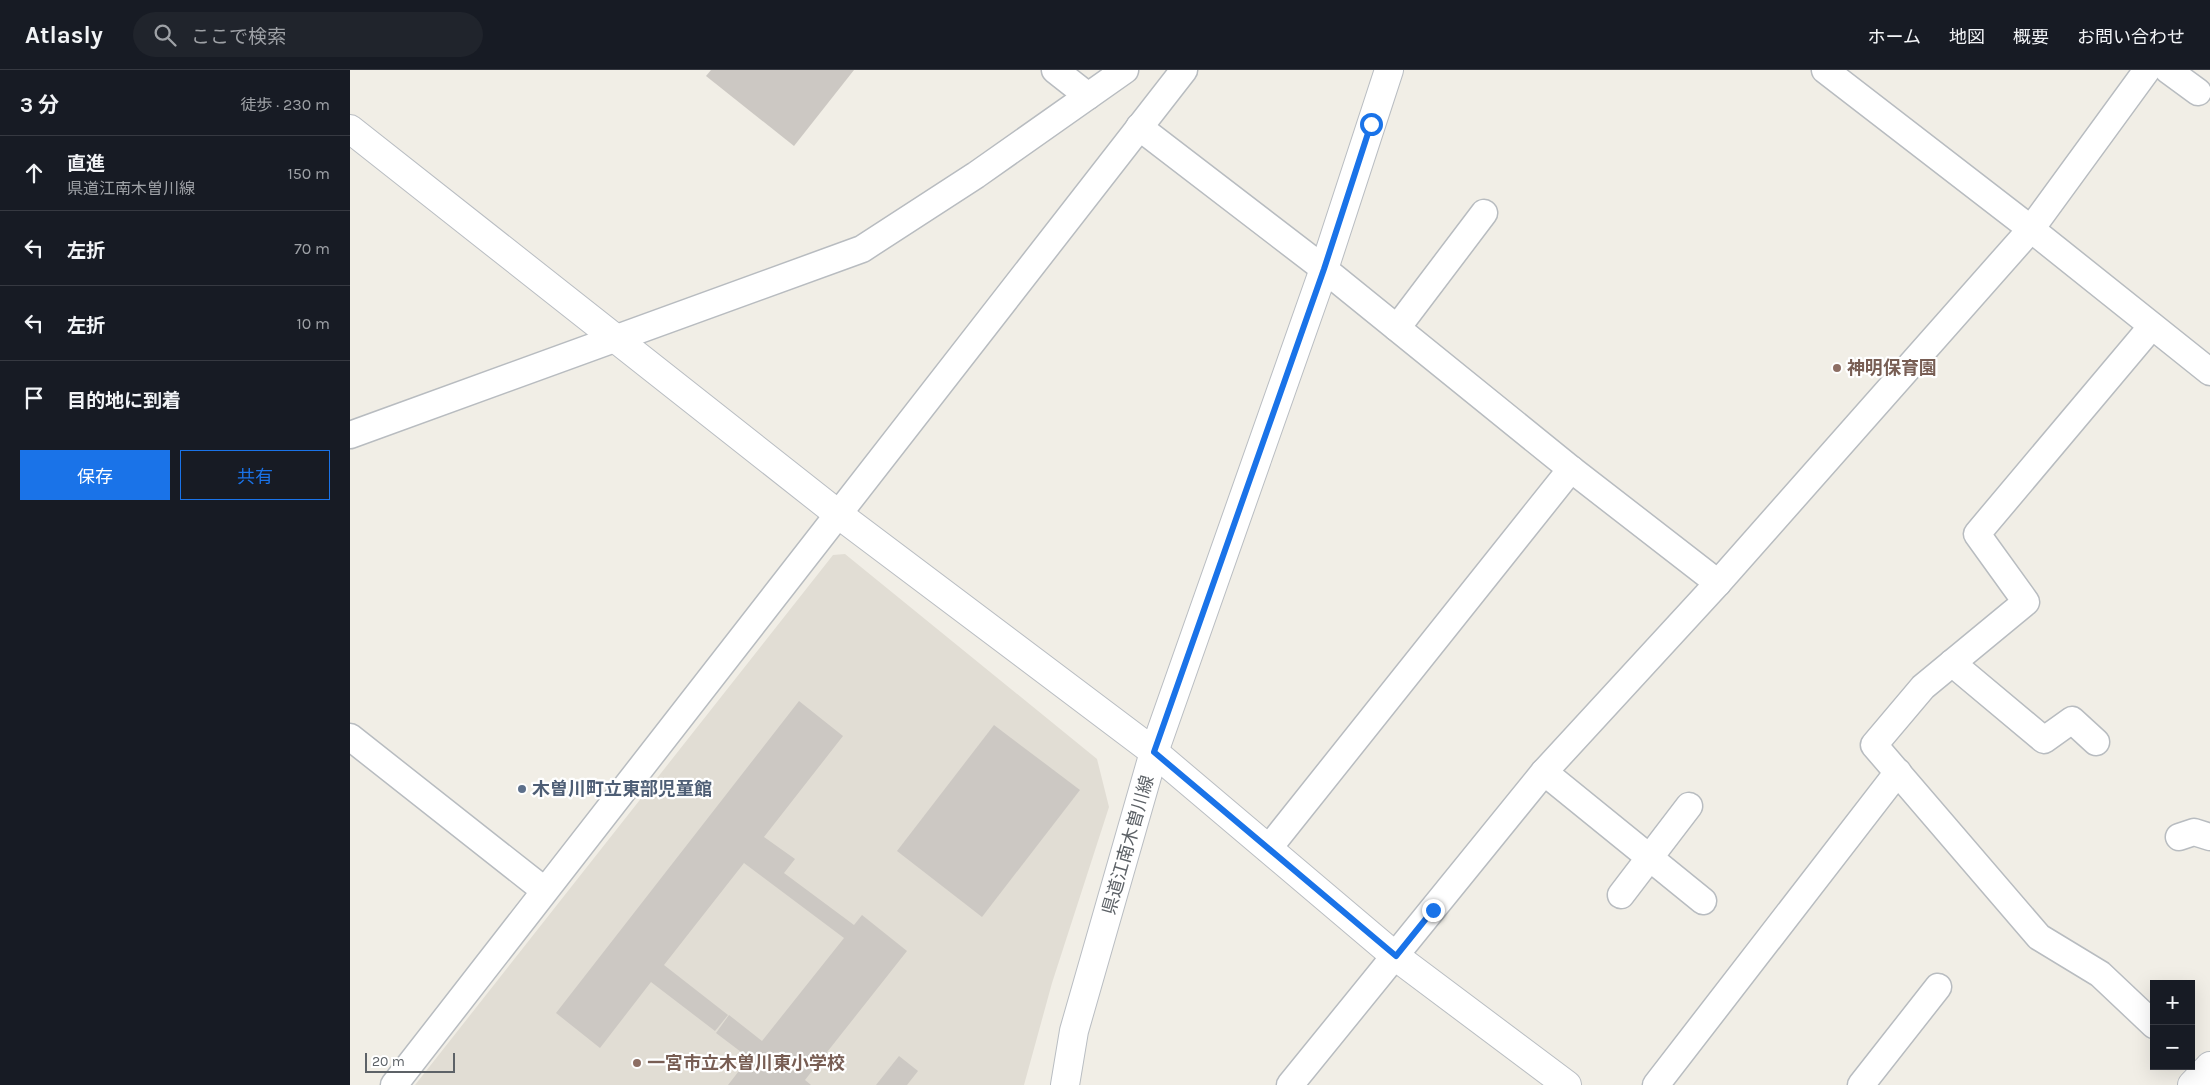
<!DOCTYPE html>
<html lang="ja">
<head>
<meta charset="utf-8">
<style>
  body { margin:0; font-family:Karla,"Noto Sans JP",sans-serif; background:#20242c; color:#f1f3f6 }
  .controls { position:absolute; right:15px; bottom:15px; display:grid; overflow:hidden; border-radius:0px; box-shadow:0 5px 20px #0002 }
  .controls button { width:45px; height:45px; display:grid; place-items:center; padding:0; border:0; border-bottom:1px solid #363941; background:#171b24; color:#f1f3f6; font:25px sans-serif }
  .scale { position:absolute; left:15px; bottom:12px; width:90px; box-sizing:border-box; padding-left:5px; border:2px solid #5d6267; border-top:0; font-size:14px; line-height:18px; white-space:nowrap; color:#5d6267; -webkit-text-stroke:4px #fff; paint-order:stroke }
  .stop { position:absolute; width:15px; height:15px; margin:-11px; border:4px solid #1a73e8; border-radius:50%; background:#fff }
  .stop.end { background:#1a73e8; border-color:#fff; box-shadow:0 1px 5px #0008 }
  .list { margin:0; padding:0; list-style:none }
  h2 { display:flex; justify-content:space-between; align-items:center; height:65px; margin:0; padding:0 20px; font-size:21px }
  h2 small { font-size:16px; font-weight:400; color:#9ea1a6 }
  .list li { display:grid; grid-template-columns:32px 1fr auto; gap:15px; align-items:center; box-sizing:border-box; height:75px; padding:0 20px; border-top:1px solid #363941 }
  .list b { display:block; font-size:19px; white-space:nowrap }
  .list p { margin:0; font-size:16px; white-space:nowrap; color:#9ea1a6 }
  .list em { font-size:16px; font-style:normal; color:#9ea1a6 }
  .actions { display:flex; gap:10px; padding:15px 20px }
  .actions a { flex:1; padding:11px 0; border:1px solid #1a73e8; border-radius:0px; text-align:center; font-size:18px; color:#1a73e8 }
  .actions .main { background:#1a73e8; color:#fff }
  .icon { flex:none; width:28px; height:28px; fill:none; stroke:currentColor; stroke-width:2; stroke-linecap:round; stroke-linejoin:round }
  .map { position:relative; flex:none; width:1860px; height:1015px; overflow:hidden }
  header { display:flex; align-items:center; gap:30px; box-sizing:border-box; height:70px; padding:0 25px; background:#171b24; border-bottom:1px solid #363941 }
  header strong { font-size:24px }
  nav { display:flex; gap:28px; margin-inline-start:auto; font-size:18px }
  .search { width:350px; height:45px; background:#20242c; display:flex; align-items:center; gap:12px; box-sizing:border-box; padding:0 18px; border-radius:28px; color:#9ea1a6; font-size:19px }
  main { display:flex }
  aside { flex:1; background:#171b24 }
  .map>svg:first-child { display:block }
  .education { fill:#e1ddd4 }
  .building { fill:#ccc8c3 }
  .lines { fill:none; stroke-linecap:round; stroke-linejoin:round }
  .street-casing { stroke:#b8bcc0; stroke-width:29 }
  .secondary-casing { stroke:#b9bdc2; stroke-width:30 }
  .street { stroke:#fff; stroke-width:26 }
  .secondary { stroke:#fff; stroke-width:28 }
  .route { stroke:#1a73e8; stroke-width:6 }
  .education-dot { fill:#8d6e63; stroke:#fff; stroke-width:2 }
  .service-dot { fill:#5c6f8a; stroke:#fff; stroke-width:2 }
  .labels { text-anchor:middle; stroke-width:4.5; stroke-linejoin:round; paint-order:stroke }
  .education-label { font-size:18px; font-weight:bold; fill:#785e54; stroke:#fff; text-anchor:start }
  .service-label { font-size:18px; font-weight:bold; fill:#4e5e75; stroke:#fff; text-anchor:start }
  .street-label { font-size:18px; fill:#5d6267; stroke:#fff }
</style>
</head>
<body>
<header>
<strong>Atlasly</strong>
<div class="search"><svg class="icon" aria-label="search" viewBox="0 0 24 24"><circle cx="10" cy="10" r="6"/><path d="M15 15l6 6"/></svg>ここで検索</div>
<nav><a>ホーム</a><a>地図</a><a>概要</a><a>お問い合わせ</a></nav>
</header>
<main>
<aside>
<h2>3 分<small>徒歩 · 230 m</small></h2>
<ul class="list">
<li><svg class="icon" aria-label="ahead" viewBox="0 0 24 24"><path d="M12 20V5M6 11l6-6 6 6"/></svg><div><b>直進</b><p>県道江南木曽川線</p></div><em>150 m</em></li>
<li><svg class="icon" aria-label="left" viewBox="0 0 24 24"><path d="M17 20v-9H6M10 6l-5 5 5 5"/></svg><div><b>左折</b></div><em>70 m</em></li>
<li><svg class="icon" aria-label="left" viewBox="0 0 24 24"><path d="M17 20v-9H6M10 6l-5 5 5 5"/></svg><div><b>左折</b></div><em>10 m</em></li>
<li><svg class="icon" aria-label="arrive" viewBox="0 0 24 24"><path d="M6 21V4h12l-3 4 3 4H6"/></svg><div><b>目的地に到着</b></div></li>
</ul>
<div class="actions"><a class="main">保存</a><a>共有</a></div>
</aside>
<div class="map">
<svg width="1860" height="1015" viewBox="0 0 1860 1015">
  <rect width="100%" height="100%" fill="#f1eee6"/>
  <!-- education -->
  <path class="education" d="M495 484 747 689 759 737 702 913 674 1015H65L483 485Z"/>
  <!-- building -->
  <g class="building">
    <path d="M361 0H504L444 76 356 6Z"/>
    <path d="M449 631 493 666 414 767 445 789 434 803 504 855 512 845 557 881 455 1010 461 1015H378L399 988 366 963 379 945 412 971 494 868 394 793 314 895 378 945 365 961 301 912 250 978 206 943Z"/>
    <path d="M644 655 730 720 632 847 547 781Z"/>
    <path d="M549 986 568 1001 557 1015H526Z"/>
  </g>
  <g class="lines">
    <defs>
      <g id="street">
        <path d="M705 0 738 26"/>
        <path d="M1475 0 1681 159 1860 302"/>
        <path d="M1818 0 1848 22"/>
        <path d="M789 57 974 199 1221 399 1368 513"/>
        <path d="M1802 256 1627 464 1676 532 1573 617 1524 675 1689 867 1750 904 1804 955"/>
        <path d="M1047 258 1134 143"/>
        <path d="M0 365 512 179 626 105 775 0"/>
        <path d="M1602 593 1694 670 1722 650 1746 672"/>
        <path d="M0 667 194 820"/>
        <path d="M1194 702 1353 831"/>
        <path d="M1829 767 1844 762 1860 767"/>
        <path d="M918 779 1221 399"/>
        <path d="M1271 825 1339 736"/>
        <path d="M44 1015 834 0"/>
        <path d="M940 1015 1194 702 1368 513 1681 159 1797 0"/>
        <path d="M1306 1015 1548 702"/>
        <path d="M1511 1015 1588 917"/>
      </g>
      <g id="secondary">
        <path d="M0 59 488 444 804 682 1045 886 1217 1015"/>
        <path d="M715 1015 724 961 804 682 974 199 1039 0"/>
        <path d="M1842 1015 1860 996"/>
      </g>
    </defs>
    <!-- street casing -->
    <use href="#street" class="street-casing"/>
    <!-- secondary casing -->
    <use href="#secondary" class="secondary-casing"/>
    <!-- street -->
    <use href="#street" class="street"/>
    <!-- secondary -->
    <use href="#secondary" class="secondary"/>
  </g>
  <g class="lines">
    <!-- route -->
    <path class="route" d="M1021 54 974 199 804 682 1046 886 1083 840"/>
  </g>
  <!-- markers -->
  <g class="education-dot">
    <circle cx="1487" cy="298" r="5"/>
    <circle cx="287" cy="993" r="5"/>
  </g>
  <circle class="service-dot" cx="172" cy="719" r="5"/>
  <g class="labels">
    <!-- education labels -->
    <g class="education-label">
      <text x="1497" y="304">神明保育園</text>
      <text x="297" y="999">一宮市立木曽川東小学校</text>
    </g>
    <!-- service labels -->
    <g class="service-label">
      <text x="182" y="725">木曽川町立東部児童館</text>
    </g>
    <!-- street labels -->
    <g class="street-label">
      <text transform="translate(778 775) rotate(-74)" y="6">県道江南木曽川線</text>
    </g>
  </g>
</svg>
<div class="controls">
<button>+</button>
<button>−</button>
</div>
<div class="scale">20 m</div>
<div class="stop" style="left:1021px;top:54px"></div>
<div class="stop end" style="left:1083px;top:840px"></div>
</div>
</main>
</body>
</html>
